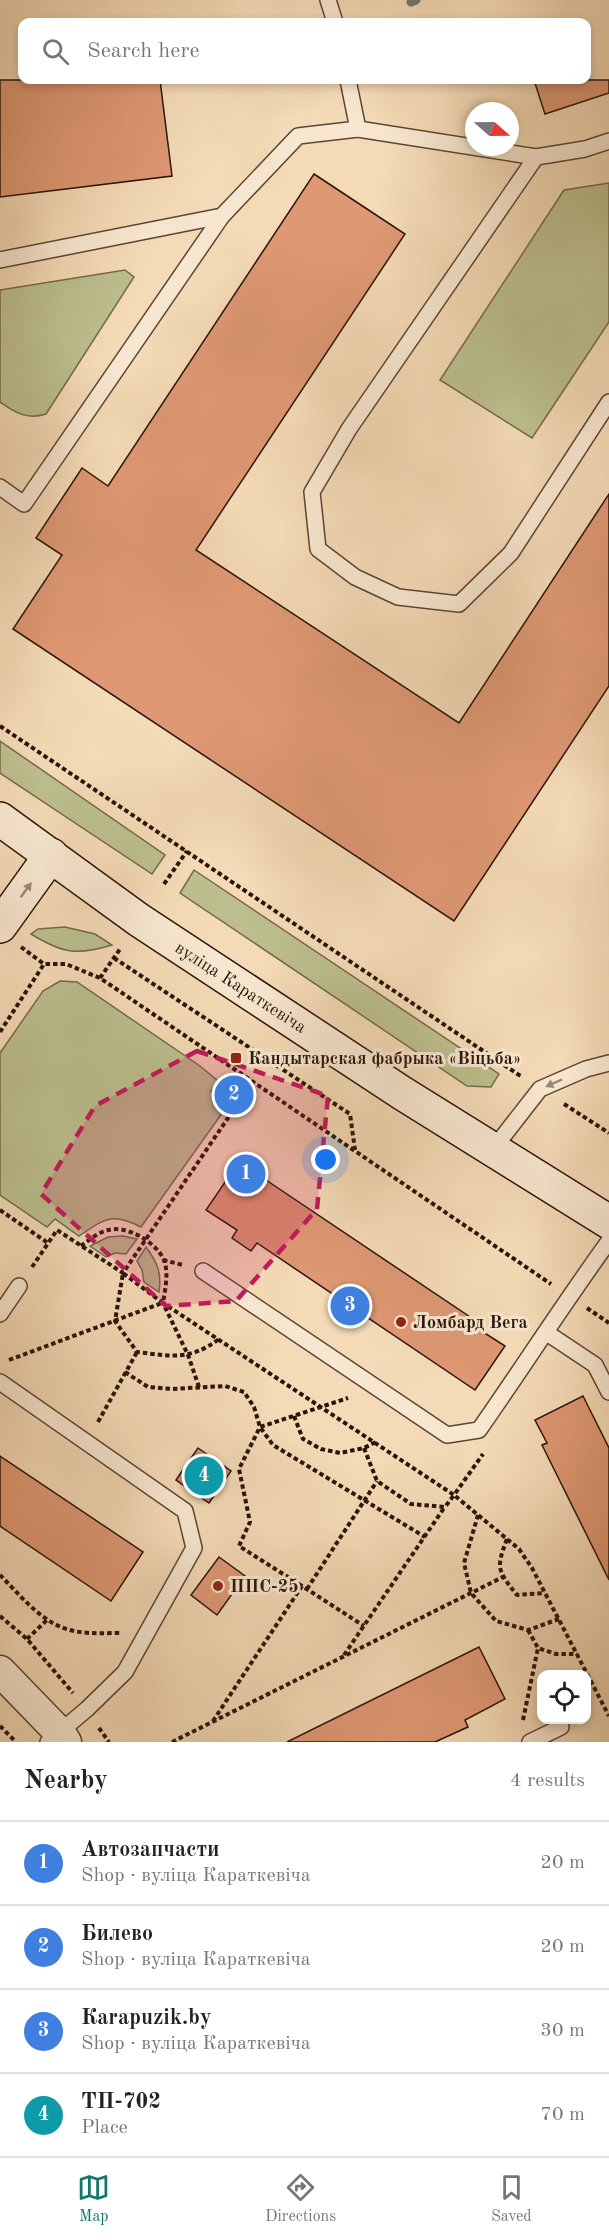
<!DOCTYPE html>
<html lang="en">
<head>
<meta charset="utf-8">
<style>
  body { margin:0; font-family:"Old Standard TT",serif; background:#f2f2f2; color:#222 }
  .controls { position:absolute; right:18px; bottom:18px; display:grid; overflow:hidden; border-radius:12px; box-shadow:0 3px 9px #0003 }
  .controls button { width:54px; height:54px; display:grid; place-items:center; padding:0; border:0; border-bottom:2px solid #e0e0e0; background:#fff; color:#222; font:30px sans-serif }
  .compass { position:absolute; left:465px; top:102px; width:54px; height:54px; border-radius:50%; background:#fff; box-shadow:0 3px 9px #0003; rotate:110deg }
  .you { position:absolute; left:326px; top:1160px; width:21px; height:21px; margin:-15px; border:4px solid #fff; border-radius:50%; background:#1a73e8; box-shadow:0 0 0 9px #1a73e833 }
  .badge { display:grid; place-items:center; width:39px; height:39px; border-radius:50%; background:#0f766e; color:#fff; font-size:20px; font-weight:700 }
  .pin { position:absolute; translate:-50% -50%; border:3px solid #fff; box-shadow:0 2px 6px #0006 }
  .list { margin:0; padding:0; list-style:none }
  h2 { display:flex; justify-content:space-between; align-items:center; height:78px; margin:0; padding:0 24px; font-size:26px }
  h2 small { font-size:20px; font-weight:400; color:#767676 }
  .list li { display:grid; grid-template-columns:39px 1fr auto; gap:18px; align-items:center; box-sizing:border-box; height:84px; padding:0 24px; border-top:2px solid #e0e0e0 }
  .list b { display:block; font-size:22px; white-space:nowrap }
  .list p { margin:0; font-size:20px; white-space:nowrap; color:#767676 }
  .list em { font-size:20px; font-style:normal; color:#767676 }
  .icon { flex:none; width:33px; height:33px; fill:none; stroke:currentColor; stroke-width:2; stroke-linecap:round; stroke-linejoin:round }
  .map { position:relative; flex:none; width:609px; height:1742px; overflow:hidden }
  .search { position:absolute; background:#fff; box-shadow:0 3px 9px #0003; left:18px; right:18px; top:18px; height:66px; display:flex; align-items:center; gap:15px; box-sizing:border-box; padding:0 21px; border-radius:12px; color:#767676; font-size:22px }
  .sheet { height:414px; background:#fff }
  nav { display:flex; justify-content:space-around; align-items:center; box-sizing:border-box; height:84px; border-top:2px solid #e0e0e0; background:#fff; font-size:16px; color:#767676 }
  nav a { display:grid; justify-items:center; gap:3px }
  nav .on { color:#0f766e }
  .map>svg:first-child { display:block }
  .green { fill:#bcbf8d; stroke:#73694b; stroke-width:1.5 }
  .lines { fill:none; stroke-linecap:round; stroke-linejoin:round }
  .stream { stroke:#707770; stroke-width:9 }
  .building { fill:#de9873; stroke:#2a1309; stroke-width:1.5 }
  .lane-casing { stroke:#5c4534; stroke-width:18 }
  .street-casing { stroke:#5c4534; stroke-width:33 }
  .secondary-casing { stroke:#2a1309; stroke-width:36 }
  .path { stroke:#2a1309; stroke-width:4; stroke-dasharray:4.5 3; stroke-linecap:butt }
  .lane { stroke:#f8e7d0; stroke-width:15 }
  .street { stroke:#f8e7d0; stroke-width:30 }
  .secondary { stroke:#f8e7d0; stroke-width:33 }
  .oneway { fill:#9b8876 }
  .marked { fill:#c2185b; fill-opacity:0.2; stroke:#c2185b; stroke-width:4.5; stroke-dasharray:12 8; stroke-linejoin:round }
  .poi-dot { fill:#8f2418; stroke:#f8e7d0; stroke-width:2 }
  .labels { text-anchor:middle; stroke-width:6; stroke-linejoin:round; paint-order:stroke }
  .street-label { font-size:18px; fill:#2a1309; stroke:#f8e7d0 }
  .poi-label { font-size:18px; font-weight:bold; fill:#2a1309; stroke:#f8e7d0; text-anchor:start }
</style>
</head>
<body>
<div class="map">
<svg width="609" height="1742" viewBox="0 0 609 1742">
  <rect width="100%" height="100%" fill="#f4dab6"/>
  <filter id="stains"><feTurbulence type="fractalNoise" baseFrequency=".00333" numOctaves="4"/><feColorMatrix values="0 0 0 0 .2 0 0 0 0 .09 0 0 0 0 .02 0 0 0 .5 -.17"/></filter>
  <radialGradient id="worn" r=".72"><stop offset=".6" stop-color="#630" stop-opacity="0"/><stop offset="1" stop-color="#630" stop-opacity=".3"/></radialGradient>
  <!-- green -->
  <g class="green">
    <path d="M609 183V322L532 438 440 380 564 190Z"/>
    <path d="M125 270 134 277 46 414C27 420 16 413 0 402V290Z"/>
    <path d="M0 741 165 855 152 874 0 773Z"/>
    <path d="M194 870 499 1074 491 1087 467 1086 180 893Z"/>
    <path d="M65 927 95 934 112 945C76 956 62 953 31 934L38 929Z"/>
    <path d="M60 981 77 982 200 1066 218 1081 211 1091 228 1105 141 1227C111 1212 105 1219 79 1236L55 1219 47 1227 0 1195V1053L43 991Z"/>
    <path d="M123 1236 137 1239 126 1254 115 1253 106 1257 90 1246 108 1237Z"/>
    <path d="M146 1247C157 1262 162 1273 159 1292L144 1282 142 1270 137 1261Z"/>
  </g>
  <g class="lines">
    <!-- stream -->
    <path class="stream" d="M411 2 416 0"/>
  </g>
  <!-- building -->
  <g class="building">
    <path d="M0 80H160L172 176 0 197Z"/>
    <path d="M534 80H609V93L545 114Z"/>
    <path d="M314 174 405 234 196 550 459 723 609 494V686L454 921 13 629 62 555 36 538 82 468 108 486Z"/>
    <path d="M236 1166 257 1181 260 1176 485 1327 483 1332 505 1346 475 1390 257 1243 251 1251 232 1238 237 1230 206 1210Z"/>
    <path d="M583 1396 609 1448V1580L542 1445 547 1443 535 1420Z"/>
    <path d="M198 1448 231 1471 209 1503 176 1480Z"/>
    <path d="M0 1456 143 1552 111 1601 0 1526Z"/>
    <path d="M219 1557 245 1576 217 1615 191 1595Z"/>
    <path d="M479 1647 505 1699 465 1720 468 1727 435 1742H287Z"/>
  </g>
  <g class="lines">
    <defs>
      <g id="lane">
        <path d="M328 0 335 22"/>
        <path d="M348 80 358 129"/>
        <path d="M536 157 349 429 312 492 318 549 355 577 398 597 459 604 511 553 609 402"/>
        <path d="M0 260 222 216 298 136 358 129 536 157 585 149 609 141"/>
        <path d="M0 487 24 504 222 216"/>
        <path d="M494 1148 540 1089 586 1069 609 1063"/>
        <path d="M203 1271 447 1435 479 1430C523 1367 564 1303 609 1241"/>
        <path d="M0 1314 19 1286"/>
        <path d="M547 1333 595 1365 609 1392"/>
        <path d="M0 1382 185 1511 194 1548 125 1672 87 1709 48 1742"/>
        <path d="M530 1742 561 1727"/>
      </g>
      <path id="street" d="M0 1671 60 1733 66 1742"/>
      <g id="secondary">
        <path d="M0 819 139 920 402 1093 609 1222"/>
        <path d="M0 926 51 855"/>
      </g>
    </defs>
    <!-- lane casing -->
    <use href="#lane" class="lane-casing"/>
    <!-- street casing -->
    <use href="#street" class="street-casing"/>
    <!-- secondary casing -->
    <use href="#secondary" class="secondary-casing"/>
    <!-- path -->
    <g class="path">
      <path d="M0 726 522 1077"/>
      <path d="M164 884 187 851"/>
      <path d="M21 947 44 964"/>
      <path d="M114 958 350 1114 355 1150"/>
      <path d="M100 978 120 949"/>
      <path d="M0 1032 44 964H66L100 978 551 1284"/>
      <path d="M564 1104 609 1133"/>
      <path d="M0 1210 48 1243"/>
      <path d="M81 1246C88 1241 96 1234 105 1231 125 1223 156 1242 164 1260 169 1274 165 1289 163 1303L123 1273 115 1321 137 1352C170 1356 190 1361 219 1339"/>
      <path d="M163 1260 183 1265"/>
      <path d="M32 1267 57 1230 123 1273 253 1081"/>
      <path d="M587 1308 609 1323"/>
      <path d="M9 1360 162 1303"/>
      <path d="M125 1372 148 1387 172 1389 225 1386 244 1392 254 1407 260 1427 273 1445 425 1537"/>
      <path d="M199 1387 188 1355 163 1303 454 1495 483 1454"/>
      <path d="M294 1416 303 1439 321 1449 340 1453 364 1448 376 1442"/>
      <path d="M98 1422 137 1352"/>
      <path d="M364 1448 377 1481 411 1504 445 1507 454 1495 519 1549 532 1568 609 1716"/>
      <path d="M478 1515 464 1563 471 1593 496 1621 528 1630 559 1619"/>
      <path d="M507 1539C496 1568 497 1570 517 1595L545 1593"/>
      <path d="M0 1575C18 1593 37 1617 61 1627 79 1635 103 1633 122 1633"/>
      <path d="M302 1586 239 1546 250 1522 239 1469 260 1427 348 1398"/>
      <path d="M307 1589 377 1481"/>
      <path d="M0 1616 27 1639 73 1693"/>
      <path d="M528 1630 538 1648 556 1654H577"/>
      <path d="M27 1639 48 1619"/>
      <path d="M344 1655 444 1508"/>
      <path d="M523 1720 538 1648"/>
      <path d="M213 1721 302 1586 364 1626"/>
      <path d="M0 1726 16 1742"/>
      <path d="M99 1728 109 1742"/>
      <path d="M172 1742 503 1577"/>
    </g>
    <!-- lane -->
    <use href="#lane" class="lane"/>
    <!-- street -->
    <use href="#street" class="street"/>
    <!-- secondary -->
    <use href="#secondary" class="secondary"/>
  </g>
  <!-- one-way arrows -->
  <defs><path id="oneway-solid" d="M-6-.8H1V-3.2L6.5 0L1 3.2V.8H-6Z" transform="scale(1.5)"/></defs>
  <g class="oneway">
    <use href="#oneway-solid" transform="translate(26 890) rotate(-54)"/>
    <use href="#oneway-solid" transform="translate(554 1083) rotate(156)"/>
  </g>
  <!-- marked area -->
  <path class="marked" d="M197 1051 328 1096 317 1209 236 1301 166 1306 41 1194 95 1106Z"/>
  <!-- markers -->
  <g class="poi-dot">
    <rect x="230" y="1052" width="12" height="12" rx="3"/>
    <circle cx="401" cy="1322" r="6"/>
    <circle cx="218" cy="1586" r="6"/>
  </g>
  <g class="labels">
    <!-- street labels -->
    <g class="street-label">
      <text transform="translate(241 987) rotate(33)" y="6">вуліца Караткевіча</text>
    </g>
    <!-- poi labels -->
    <g class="poi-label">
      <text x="248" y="1064">Кандытарская фабрыка «Віцьба»</text>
      <text x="413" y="1328">Ломбард Вега</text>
      <text x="230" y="1592">ППС-25</text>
    </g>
  </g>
  <rect width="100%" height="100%" filter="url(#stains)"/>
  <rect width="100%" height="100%" fill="url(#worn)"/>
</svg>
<div class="controls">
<button><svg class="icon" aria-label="locate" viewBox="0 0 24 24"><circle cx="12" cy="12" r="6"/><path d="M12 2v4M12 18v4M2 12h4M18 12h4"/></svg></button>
</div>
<svg class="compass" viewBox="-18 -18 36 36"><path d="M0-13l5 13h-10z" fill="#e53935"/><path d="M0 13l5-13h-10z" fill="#767676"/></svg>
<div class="you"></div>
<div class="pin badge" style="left:246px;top:1174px;background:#3f7fe0">1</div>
<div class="pin badge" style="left:234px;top:1095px;background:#3f7fe0">2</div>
<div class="pin badge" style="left:350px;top:1306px;background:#3f7fe0">3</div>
<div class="pin badge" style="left:204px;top:1476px;background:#0f9aa8">4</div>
<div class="search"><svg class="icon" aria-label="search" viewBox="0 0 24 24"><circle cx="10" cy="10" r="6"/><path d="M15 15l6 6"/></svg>Search here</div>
</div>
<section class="sheet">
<h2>Nearby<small>4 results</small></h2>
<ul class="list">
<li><span class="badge" style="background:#3f7fe0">1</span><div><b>Автозапчасти</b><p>Shop · вуліца Караткевіча</p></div><em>20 m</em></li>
<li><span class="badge" style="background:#3f7fe0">2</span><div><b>Билево</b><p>Shop · вуліца Караткевіча</p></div><em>20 m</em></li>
<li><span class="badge" style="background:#3f7fe0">3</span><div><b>Кarapuzik.by</b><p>Shop · вуліца Караткевіча</p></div><em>30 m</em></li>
<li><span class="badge" style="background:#0f9aa8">4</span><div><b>ТП-702</b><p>Place</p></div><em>70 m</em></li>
</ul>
</section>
<nav>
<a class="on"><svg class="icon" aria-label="map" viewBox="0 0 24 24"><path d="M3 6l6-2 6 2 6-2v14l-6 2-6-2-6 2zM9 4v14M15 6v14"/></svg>Map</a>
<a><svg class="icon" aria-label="directions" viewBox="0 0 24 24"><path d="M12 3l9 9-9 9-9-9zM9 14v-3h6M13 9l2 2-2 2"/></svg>Directions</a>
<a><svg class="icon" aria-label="saved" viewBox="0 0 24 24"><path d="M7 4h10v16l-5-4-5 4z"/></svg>Saved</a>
</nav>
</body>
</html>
